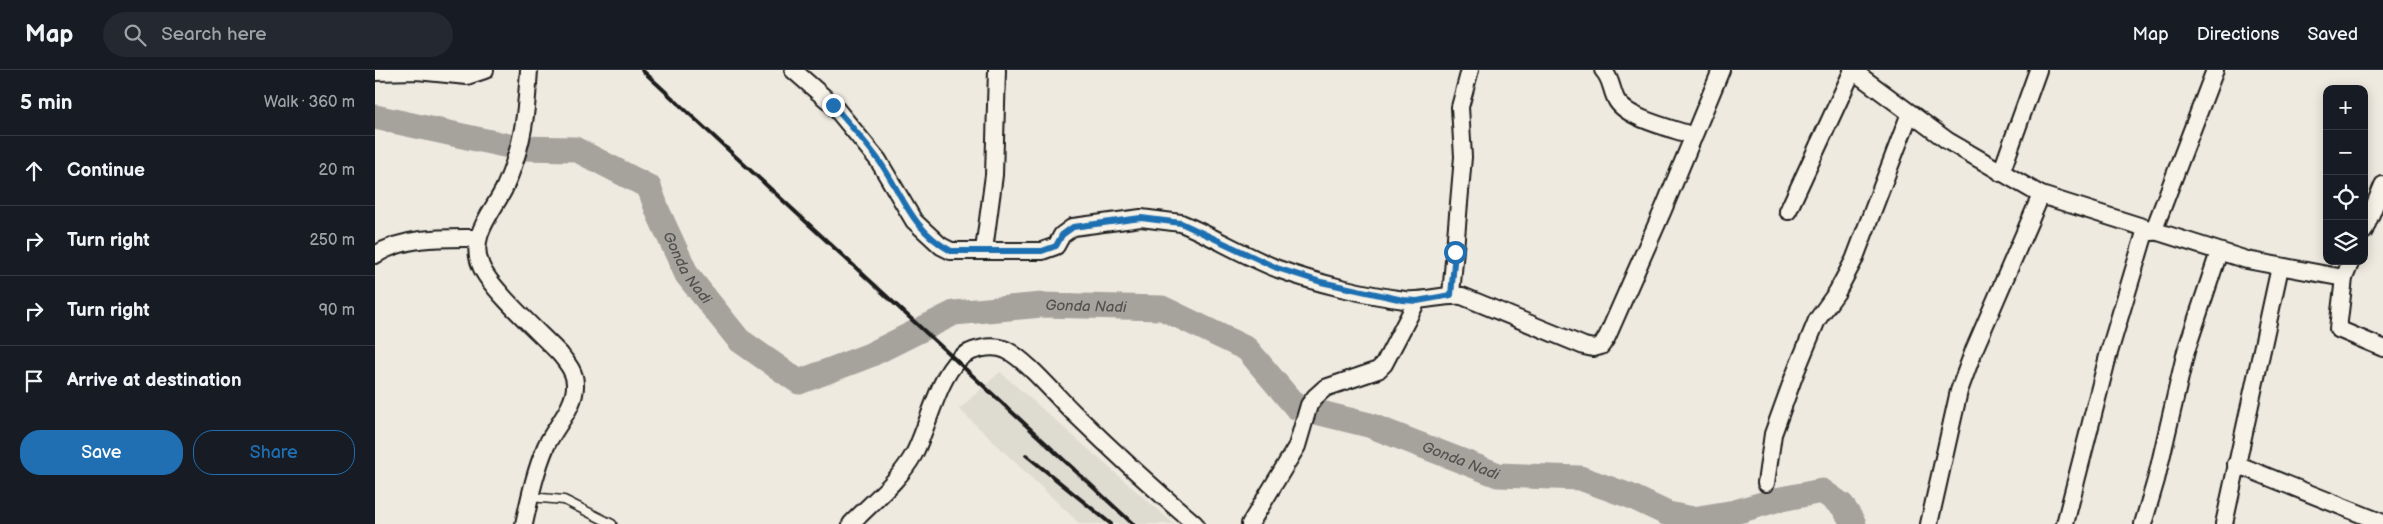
<!DOCTYPE html>
<html lang="en">
<head>
<meta charset="utf-8">
<style>
  body { margin:0; font-family:"Balsamiq Sans",sans-serif; background:#242831; color:#f1f3f6 }
  .controls { position:absolute; right:15px; top:15px; display:grid; overflow:hidden; border-radius:10px; box-shadow:0 2px 12px #0003 }
  .controls button { width:45px; height:45px; display:grid; place-items:center; padding:0; border:0; border-bottom:1px solid #363941; background:#171b24; color:#f1f3f6; font:25px sans-serif }
  .stop { position:absolute; width:15px; height:15px; margin:-11px; border:4px solid #1f6fb2; border-radius:50%; background:#fff }
  .stop.end { background:#1f6fb2; border-color:#fff; box-shadow:0 1px 5px #0008 }
  .list { margin:0; padding:0; list-style:none }
  h2 { display:flex; justify-content:space-between; align-items:center; height:65px; margin:0; padding:0 20px; font-size:21px }
  h2 small { font-size:16px; font-weight:400; color:#9ea1a6 }
  .list li { display:grid; grid-template-columns:32px 1fr auto; gap:15px; align-items:center; box-sizing:border-box; height:70px; padding:0 20px; border-top:1px solid #363941 }
  .list b { display:block; font-size:19px; white-space:nowrap }
  .list em { font-size:16px; font-style:normal; color:#9ea1a6 }
  .actions { display:flex; gap:10px; padding:15px 20px }
  .actions a { flex:1; padding:11px 0; border:1px solid #1f6fb2; border-radius:20px; text-align:center; font-size:18px; color:#1f6fb2 }
  .actions .main { background:#1f6fb2; color:#fff }
  .icon { flex:none; width:28px; height:28px; fill:none; stroke:currentColor; stroke-width:2; stroke-linecap:round; stroke-linejoin:round }
  .map { position:relative; flex:none; width:2008px; height:454px; overflow:hidden }
  header { display:flex; align-items:center; gap:30px; box-sizing:border-box; height:70px; padding:0 25px; background:#171b24; border-bottom:1px solid #363941 }
  header strong { font-size:24px }
  nav { display:flex; gap:28px; margin-inline-start:auto; font-size:18px }
  .search { width:350px; height:45px; background:#242831; display:flex; align-items:center; gap:12px; box-sizing:border-box; padding:0 18px; border-radius:28px; color:#9ea1a6; font-size:19px }
  main { display:flex }
  aside { flex:1; background:#171b24 }
  .map>svg:first-child { display:block }
  .built { fill:#dedbd1 }
  .lines { fill:none; stroke-linecap:round; stroke-linejoin:round }
  .river { stroke:#a6a39d; stroke-width:25 }
  .lane-casing { stroke:#1c1c1c; stroke-width:11 }
  .street-casing { stroke:#1c1c1c; stroke-width:20 }
  .lane { stroke:#f7f3e8; stroke-width:8 }
  .street { stroke:#f7f3e8; stroke-width:16 }
  .rail { stroke:#1c1c1c; stroke-width:4 }
  .route { stroke:#1f6fb2; stroke-width:6 }
  .labels { text-anchor:middle; stroke-width:5; stroke-linejoin:round; paint-order:stroke }
  .water-label { font-size:15px; font-style:italic; fill:#535250; stroke:#f7f3e8 }
</style>
</head>
<body>
<header>
<strong>Map</strong>
<div class="search"><svg class="icon" aria-label="search" viewBox="0 0 24 24"><circle cx="10" cy="10" r="6"/><path d="M15 15l6 6"/></svg>Search here</div>
<nav><a>Map</a><a>Directions</a><a>Saved</a></nav>
</header>
<main>
<aside>
<h2>5 min<small>Walk · 360 m</small></h2>
<ul class="list">
<li><svg class="icon" aria-label="ahead" viewBox="0 0 24 24"><path d="M12 20V5M6 11l6-6 6 6"/></svg><div><b>Continue</b></div><em>20 m</em></li>
<li><svg class="icon" aria-label="right" viewBox="0 0 24 24"><path d="M7 20v-9h11M14 6l5 5-5 5"/></svg><div><b>Turn right</b></div><em>250 m</em></li>
<li><svg class="icon" aria-label="right" viewBox="0 0 24 24"><path d="M7 20v-9h11M14 6l5 5-5 5"/></svg><div><b>Turn right</b></div><em>90 m</em></li>
<li><svg class="icon" aria-label="arrive" viewBox="0 0 24 24"><path d="M6 21V4h12l-3 4 3 4H6"/></svg><div><b>Arrive at destination</b></div></li>
</ul>
<div class="actions"><a class="main">Save</a><a>Share</a></div>
</aside>
<div class="map">
<svg width="2008" height="454" viewBox="0 0 2008 454">
  <rect width="100%" height="100%" fill="#eeeae0"/>
  <filter id="ink" filterUnits="userSpaceOnUse"><feTurbulence type="fractalNoise" baseFrequency=".02" numOctaves="2"/><feDisplacementMap in="SourceGraphic" scale="10" xChannelSelector="R" yChannelSelector="G"/><feConvolveMatrix kernelMatrix="1 2 1 2 8 2 1 2 1" color-interpolation-filters="sRGB"/></filter>
  <g filter="url(#ink)">
    <!-- built -->
    <path class="built" d="M625 302 799 454H705L584 339Z"/>
    <g class="lines">
      <!-- river -->
      <path class="river" id="s1" d="M0 47 143 78 200 79 274 117 283 142 312 205 364 270 424 312 495 285 579 243 667 235 787 238 872 279 921 337 994 355 1123 405 1205 408 1255 426 1293 444 1318 449 1360 442 1401 430 1447 421 1467 435 1479 454"/>
      <defs>
        <path id="lane" d="M155 427 189 430 237 454"/>
        <g id="street">
          <path d="M418 0 458 35 503 90 539 151 566 176 576 181H667L681 176 687 165 698 157 766 148 806 153C839 167 870 186 903 199 941 213 990 225 1030 230 1050 232 1068 224 1087 226L1209 276 1218 278 1226 276 1232 267 1288 140 1346 0"/>
          <path d="M1228 0C1237 9 1236 21 1242 31 1253 49 1299 59 1319 66"/>
          <path d="M1477 0 1573 71 1666 125 1872 190 1969 208"/>
          <path d="M0 2 42 1 92 6 110 0"/>
          <path d="M1626 103 1663 0"/>
          <path d="M1413 141 1478 0"/>
          <path d="M1989 161 2008 115"/>
          <path d="M1778 162 1840 0"/>
          <path d="M609 180 619 105 622 0"/>
          <path d="M0 185C30 166 69 168 103 168"/>
          <path d="M1976 191 1969 208 1963 259 2008 278"/>
          <path d="M1076 225 1088 87 1085 37 1095 0"/>
          <path d="M1861 394 2008 453"/>
          <path d="M1391 413 1398 364 1419 306 1442 250 1462 222 1479 190 1535 43"/>
          <path d="M149 454C155 427 160 402 171 376 180 357 201 336 200 314 200 302 192 293 185 284 166 264 115 219 106 196 93 167 117 143 129 119 133 110 137 100 140 90 150 61 152 30 154 0"/>
          <path d="M476 454C497 432 524 411 539 384 553 357 563 308 584 289 595 279 617 274 631 280 652 290 682 327 700 344 739 382 779 419 820 454"/>
          <path d="M875 454 922 376 934 335 940 327 950 318 1003 300 1009 294 1042 231"/>
          <path d="M1554 454 1584 321 1599 280 1666 125"/>
          <path d="M1690 454 1733 286 1771 159"/>
          <path d="M1768 454 1781 410 1811 281 1844 182"/>
          <path d="M1849 454 1905 197"/>
        </g>
      </defs>
      <!-- lane casing -->
      <use href="#lane" class="lane-casing"/>
      <!-- street casing -->
      <use href="#street" class="street-casing"/>
      <!-- lane -->
      <use href="#lane" class="lane"/>
      <!-- street -->
      <use href="#street" class="street"/>
      <!-- rail -->
      <g class="rail">
        <path d="M267 0 758 454"/>
        <path d="M651 385 736 454"/>
      </g>
    </g>
  </g>
  <g class="lines" filter="url(#ink)">
    <!-- route -->
    <path class="route" d="M458 35C474 54 491 72 505 92 529 127 536 159 576 181H667L681 176 687 165 698 157 766 148 806 153 902 198 946 212 1028 230 1042 231 1076 225 1080 182"/>
  </g>
  <g class="labels">
    <!-- water labels -->
    <g class="water-label">
      <text dy="5" stroke="none"><textPath href="#s1" startOffset="376">Gonda Nadi</textPath></text>
      <text dy="5" stroke="none"><textPath href="#s1" startOffset="841">Gonda Nadi</textPath></text>
      <text dy="5" stroke="none"><textPath href="#s1" startOffset="1261">Gonda Nadi</textPath></text>
    </g>
  </g>
</svg>
<div class="controls">
<button>+</button>
<button>−</button>
<button><svg class="icon" aria-label="locate" viewBox="0 0 24 24"><circle cx="12" cy="12" r="6"/><path d="M12 2v4M12 18v4M2 12h4M18 12h4"/></svg></button>
<button><svg class="icon" aria-label="layers" viewBox="0 0 24 24"><path d="M12 4l9 5-9 5-9-5zM3 14l9 5 9-5"/></svg></button>
</div>
<div class="stop" style="left:1080px;top:182px"></div>
<div class="stop end" style="left:458px;top:35px"></div>
</div>
</main>
</body>
</html>
